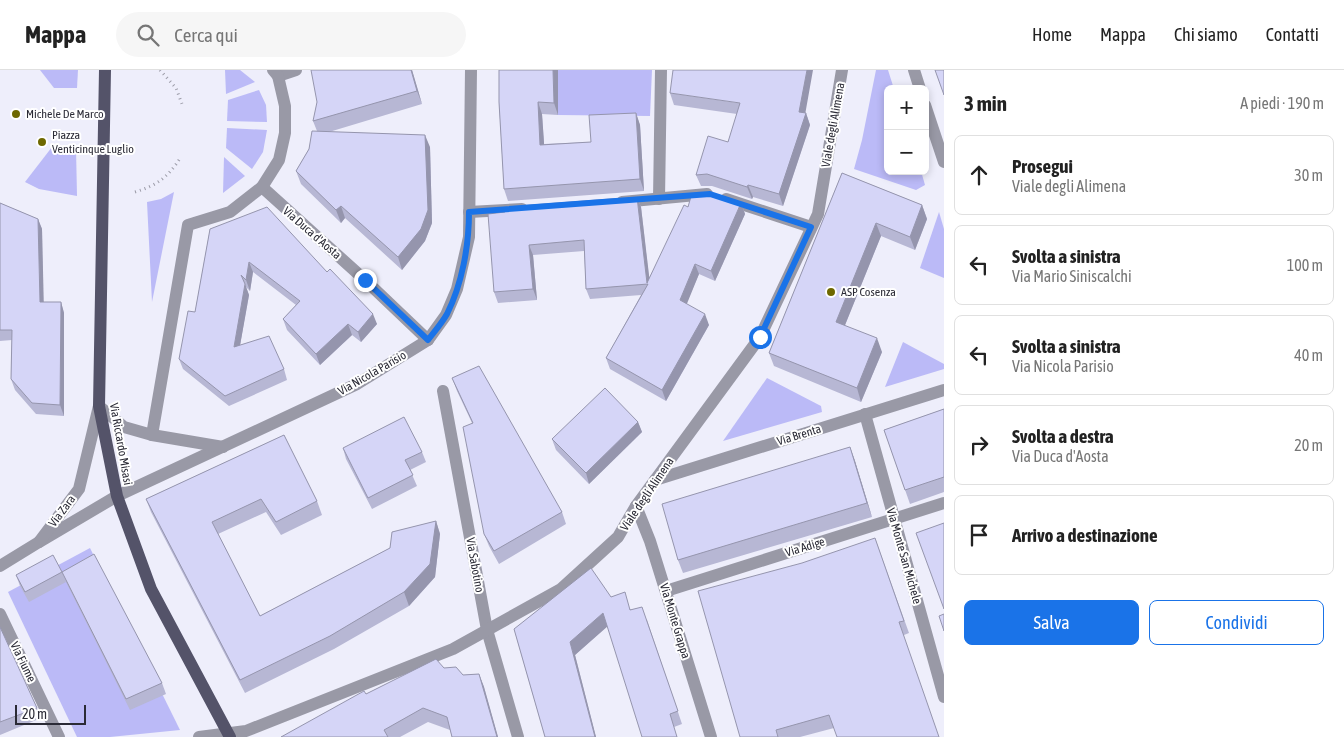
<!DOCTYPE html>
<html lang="it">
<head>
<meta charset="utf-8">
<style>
  body { margin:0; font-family:"Asap Condensed",sans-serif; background:#f6f6f6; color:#222 }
  .controls { position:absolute; right:15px; top:15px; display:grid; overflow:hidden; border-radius:8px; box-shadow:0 2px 8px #0003 }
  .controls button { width:45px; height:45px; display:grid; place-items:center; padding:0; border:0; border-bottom:1px solid #e0e0e0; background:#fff; color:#222; font:25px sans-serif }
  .scale { position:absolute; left:15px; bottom:12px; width:71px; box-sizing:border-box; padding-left:5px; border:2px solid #2b2b36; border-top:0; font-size:14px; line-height:18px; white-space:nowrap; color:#2b2b36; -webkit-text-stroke:4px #fff; paint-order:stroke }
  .stop { position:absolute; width:15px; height:15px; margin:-11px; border:4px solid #1a73e8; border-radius:50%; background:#fff }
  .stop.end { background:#1a73e8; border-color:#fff; box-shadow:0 1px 5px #0008 }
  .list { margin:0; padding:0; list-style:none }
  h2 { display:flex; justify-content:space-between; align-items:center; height:65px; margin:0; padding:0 20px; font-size:21px }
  h2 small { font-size:16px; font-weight:400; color:#767676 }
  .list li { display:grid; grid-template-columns:32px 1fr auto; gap:15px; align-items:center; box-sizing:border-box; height:80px; margin:0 10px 10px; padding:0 10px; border:1px solid #e0e0e0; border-radius:8px }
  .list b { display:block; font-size:19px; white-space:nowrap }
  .list p { margin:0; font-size:16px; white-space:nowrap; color:#767676 }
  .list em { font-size:16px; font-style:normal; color:#767676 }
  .actions { display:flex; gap:10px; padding:15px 20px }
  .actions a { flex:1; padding:11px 0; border:1px solid #1a73e8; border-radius:8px; text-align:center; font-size:18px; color:#1a73e8 }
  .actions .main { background:#1a73e8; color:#fff }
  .icon { flex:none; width:28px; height:28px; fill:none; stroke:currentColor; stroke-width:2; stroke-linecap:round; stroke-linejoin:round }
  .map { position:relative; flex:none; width:944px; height:667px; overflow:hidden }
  header { display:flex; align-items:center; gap:30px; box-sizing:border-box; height:70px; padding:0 25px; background:#fff; border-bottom:1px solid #e0e0e0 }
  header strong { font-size:24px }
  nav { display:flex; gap:28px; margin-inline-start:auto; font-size:18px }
  .search { width:350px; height:45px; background:#f6f6f6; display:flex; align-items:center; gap:12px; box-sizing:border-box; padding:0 18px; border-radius:28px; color:#767676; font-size:19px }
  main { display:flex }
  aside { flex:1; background:#fff }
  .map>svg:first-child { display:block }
  .green { fill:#bbbaf7 }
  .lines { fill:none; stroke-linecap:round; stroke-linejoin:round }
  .path { stroke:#9c9ca8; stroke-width:3; stroke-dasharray:1 4; stroke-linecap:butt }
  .minor { stroke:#9999a6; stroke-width:12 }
  .major { stroke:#545369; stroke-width:12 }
  .wall { fill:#b7b7d4 }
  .shaded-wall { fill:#9595ad }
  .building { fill:#d5d5f7; stroke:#9595ad }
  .route { stroke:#1a73e8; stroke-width:6 }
  .poi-dot { fill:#6e6800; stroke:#fff; stroke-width:2 }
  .labels { text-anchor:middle; stroke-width:4; stroke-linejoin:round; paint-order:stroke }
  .poi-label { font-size:12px; fill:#2b2b36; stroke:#fff; text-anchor:start }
  .street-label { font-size:12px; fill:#2b2b36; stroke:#fff }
</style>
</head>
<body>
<header>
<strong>Mappa</strong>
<div class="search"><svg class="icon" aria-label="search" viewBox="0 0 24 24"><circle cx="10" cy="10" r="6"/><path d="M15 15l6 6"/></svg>Cerca qui</div>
<nav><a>Home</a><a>Mappa</a><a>Chi siamo</a><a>Contatti</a></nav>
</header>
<main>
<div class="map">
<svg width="944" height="667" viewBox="0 0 944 667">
  <rect width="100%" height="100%" fill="#eeeefb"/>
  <!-- green -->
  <g class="green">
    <path d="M40 0H78L77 18H54Z"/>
    <path d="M225 0H240L255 12 226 24Z"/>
    <path d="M558 0H652L650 46 558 45Z"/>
    <path d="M876 0H888L894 19H888V101H921L925 115 916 120 854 99 862 70Z"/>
    <path d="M259 20 266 35 267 52 227 51 228 30Z"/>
    <path d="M227 58 267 60 263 82 252 99 226 78Z"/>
    <path d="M52 77 76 78 77 126 39 119 25 112Z"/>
    <path d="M224 87 245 106 223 123Z"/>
    <path d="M174 122 152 232 147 132 161 129Z"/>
    <path d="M939 142 944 159V208L920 198Z"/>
    <path d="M903 272 944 294V299L885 317Z"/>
    <path d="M767 308 821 336 822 342 723 371Z"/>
    <path d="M90 478 180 660 110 667H77L8 522Z"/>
  </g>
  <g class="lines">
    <!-- path -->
    <g class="path">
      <path d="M160 0 176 18 182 34"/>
      <path d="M135 122C158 115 168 107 181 87"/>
    </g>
    <!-- minor -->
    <g class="minor">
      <path d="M914 0 920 19"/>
      <path d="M278 6 296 0"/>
      <path d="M925 35 944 92"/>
      <path d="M262 117 365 210 428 270"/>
      <path d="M659 129 661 0"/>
      <path d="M726 129 811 157"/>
      <path d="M622 132 707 124"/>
      <path d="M469 142 522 139"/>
      <path d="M443 321 487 560 518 667"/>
      <path d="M865 344 944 627"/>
      <path d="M152 365 188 155 230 142 262 117 279 90 285 63V36L278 6 273 0"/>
      <path d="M655 410 944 320"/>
      <path d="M636 436 650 471 711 667"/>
      <path d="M39 472 117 426 357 314 428 270 446 245 457 219 469 167 471 0"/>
      <path d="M0 496 39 472 79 419 99 336 124 357 152 365 223 377"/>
      <path d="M666 521 944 433"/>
      <path d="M0 544 59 667"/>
      <path d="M199 667 246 661 453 579 561 519 618 467 636 436 760 267 818 144 842 0"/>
    </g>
    <!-- major -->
    <path class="major" d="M105 0 99 336 117 426 151 519 230 667"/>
  </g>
  <!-- wall -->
  <g class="wall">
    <path d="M412 0 422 34 329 62 430 77 432 153 425 171 402 200 345 148 341 153 301 114 296 101 309 79 317 61 313 51Z"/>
    <path d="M558 0V45L542 44 544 74 591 72 636 43 640 55 644 121 508 131 504 119 499 32Z"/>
    <path d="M670 23 806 43 810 55 783 136 753 127 752 129 712 116H701L696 105 728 72 737 44 674 35Z"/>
    <path d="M842 103 922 135 927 149 915 180 881 166 845 255 882 282 861 332 774 296 769 283Z"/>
    <path d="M637 127 641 137 649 208 688 137 741 133 745 144 715 211 699 204 686 234 709 255 666 331 610 299 606 288 641 225 590 229 586 219 584 181 533 185 537 230 498 233 494 222 505 142Z"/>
    <path d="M0 133 38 149 42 159 43 232H61L64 243V346L36 344 15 320 11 309 12 270 0 271Z"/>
    <path d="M210 159 327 202 377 254 361 272 352 265 320 295 287 260 283 249 296 235 253 202 250 221 246 217 249 225 240 275 284 299 287 310 229 336 183 299 179 289 195 242Z"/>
    <path d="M452 308 562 442 566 454 499 494 489 476 484 464 472 353 457 321Z"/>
    <path d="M944 339V422L910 434 884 360Z"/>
    <path d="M638 352 642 362 589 414 556 380 552 369Z"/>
    <path d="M284 365 317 431 322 445 281 465 266 442 218 464 260 546 390 478 436 451 440 464 435 507 409 536 334 579 245 623 151 442 146 429Z"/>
    <path d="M850 377 855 391 872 447 683 503 678 490Z"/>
    <path d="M343 378 422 382 426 392 410 400 417 416 372 439 346 389Z"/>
    <path d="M875 468 909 563 904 565 834 658 800 667H740Z"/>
    <path d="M62 502 66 512 29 532 20 516 16 505Z"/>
    <path d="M62 502 162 613 166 624 130 640 66 512Z"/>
    <path d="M611 527 647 550 682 654 674 657 607 556 575 585 596 667H545L514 559Z"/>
    <path d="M0 557 37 638 41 648 0 665Z"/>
    <path d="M444 598 463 605 479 604 484 617 498 667H452L450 660 428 652 400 667H281L366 624Z"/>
  </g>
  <!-- shaded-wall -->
  <g class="shaded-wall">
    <path d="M411 0H412L422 34 417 21Z"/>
    <path d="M553 0H558V45L554 33Z"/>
    <path d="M807 0H813L805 45 806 43 810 55 783 136 779 124Z"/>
    <path d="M538 32 542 44 545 87 540 75Z"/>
    <path d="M636 43 640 55 644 121 640 109Z"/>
    <path d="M425 65 430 77 432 153 425 171 402 200 398 187Z"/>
    <path d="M748 115 753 127 752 129 747 117Z"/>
    <path d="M637 127 641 137 651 222 647 214Z"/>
    <path d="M741 133 745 144 715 211 711 201Z"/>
    <path d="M922 135 927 149 915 180 910 167Z"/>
    <path d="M341 136 345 148 341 153 336 140Z"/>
    <path d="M38 149 42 159 44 242 40 232Z"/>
    <path d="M876 153 881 166 841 265 836 252Z"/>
    <path d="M529 175 533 185 537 230 533 219Z"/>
    <path d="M249 192 253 202 250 221 246 210Z"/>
    <path d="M695 194 699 204 684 241 680 230Z"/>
    <path d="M245 214 249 225 238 287 234 277Z"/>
    <path d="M61 232 64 243V346L60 335Z"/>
    <path d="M373 244 377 254 361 272 358 262Z"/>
    <path d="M705 244 709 255 666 331 662 320Z"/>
    <path d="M348 254 352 265 320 295 316 284Z"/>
    <path d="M877 268 882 282 861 332 857 318Z"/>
    <path d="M638 352 642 362 589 414 586 403Z"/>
    <path d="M850 377 855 391 872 447 867 433Z"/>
    <path d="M436 451 440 464 435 507 409 536 404 522Z"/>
    <path d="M603 543 608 556 575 585 596 667H595L570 572Z"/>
    <path d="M479 604 484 617 498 667H497Z"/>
  </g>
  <!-- building -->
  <g class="building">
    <path d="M311 0H411L417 21 313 51 317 32Z"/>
    <path d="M499 0H553L554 33 538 32 540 75 591 72 589 45 636 43 640 109 504 119 499 32Z"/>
    <path d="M673 0H807L799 42 806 43 779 124 748 115 747 117 707 104 696 105 708 66 728 72 740 33 670 23Z"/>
    <path d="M935 0H944V25Z"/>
    <path d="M312 61 425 65 428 140 421 159 398 187 341 136 336 140 296 101 309 79Z"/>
    <path d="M842 103 922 135 910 167 876 153 836 252 877 268 857 318 769 283Z"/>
    <path d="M704 122 741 133 711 201 695 194 680 230 705 244 662 320 606 288 648 214 586 219 584 170 529 175 533 219 494 222 488 144 505 142V137L637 127 647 213 684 135 688 137 692 123Z"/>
    <path d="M0 133 38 149 40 232H61L60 335 32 333 11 309 12 260H0Z"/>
    <path d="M267 137 327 202 330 199 373 244 358 262 348 254 316 284 283 249 300 231 249 192 246 210 241 205 245 214 234 277 269 266 284 299 225 326 179 289 188 241 195 242 210 159Z"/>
    <path d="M479 296 562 442 494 481 484 464 463 357 473 353 452 308Z"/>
    <path d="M605 318 638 352 586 403 552 369Z"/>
    <path d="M944 339V407L905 420 884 360Z"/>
    <path d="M404 347 422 382 405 390 413 405 368 428 343 378Z"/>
    <path d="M284 365 317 431 276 452 261 429 212 452 260 546 390 478 392 462 436 451 430 494 404 522 330 566 240 610 146 429Z"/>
    <path d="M850 377 867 433 678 490 662 434Z"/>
    <path d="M944 453V539L916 463Z"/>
    <path d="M875 468 904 551 899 552 939 667H837L829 645 776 660 778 667H740L698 521 802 493Z"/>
    <path d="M94 484 162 613 126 629 62 502Z"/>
    <path d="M53 485 62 502 25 522 16 505Z"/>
    <path d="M591 498 611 527 625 522 630 540 642 537 678 641 670 644 677 667H642L603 543 570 572 595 667H545L514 559Z"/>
    <path d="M944 544V561L939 546Z"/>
    <path d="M0 557 37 638 0 652Z"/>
    <path d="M436 589 444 598 456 597 463 605 479 604 497 667H452L447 647 423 638 384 660 388 667H281L364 621 366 624Z"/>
  </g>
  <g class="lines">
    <!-- route -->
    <path class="route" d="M365 210 428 270C434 262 442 253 447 244 462 214 469 176 469 142L710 124 811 157 760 267"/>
  </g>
  <!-- markers -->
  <g class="poi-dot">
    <circle cx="16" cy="44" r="5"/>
    <circle cx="42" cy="72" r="5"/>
    <circle cx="831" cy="222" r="5"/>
  </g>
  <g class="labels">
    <!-- poi labels -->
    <g class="poi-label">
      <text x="26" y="48">Michele De Marco</text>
      <text x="52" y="69">Piazza<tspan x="52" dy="14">Venticinque Luglio</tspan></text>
      <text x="841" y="226">ASP Cosenza</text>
    </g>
    <!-- street labels -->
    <g class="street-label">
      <text transform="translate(833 55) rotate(-80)" y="4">Viale degli Alimena</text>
      <text transform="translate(312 163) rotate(41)" y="4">Via Duca d'Aosta</text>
      <text transform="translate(372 303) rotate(-30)" y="4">Via Nicola Parisio</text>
      <text transform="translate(799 365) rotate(-17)" y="4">Via Brenta</text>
      <text transform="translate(121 374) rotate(80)" y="4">Via Riccardo Misasi</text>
      <text transform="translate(647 424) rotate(-56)" y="4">Viale degli Alimena</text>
      <text transform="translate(62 441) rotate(-53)" y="4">Via Zara</text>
      <text transform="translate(805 477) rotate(-17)" y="4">Via Adige</text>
      <text transform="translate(904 486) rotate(74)" y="4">Via Monte San Michele</text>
      <text transform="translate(475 495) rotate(80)" y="4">Via Sabotino</text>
      <text transform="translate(675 551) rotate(73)" y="4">Via Monte Grappa</text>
      <text transform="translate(23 592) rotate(64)" y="4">Via Fiume</text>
    </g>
  </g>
</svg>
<div class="controls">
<button>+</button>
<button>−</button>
</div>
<div class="scale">20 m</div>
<div class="stop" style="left:760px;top:267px"></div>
<div class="stop end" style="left:365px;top:210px"></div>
</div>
<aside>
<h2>3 min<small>A piedi · 190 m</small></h2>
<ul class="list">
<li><svg class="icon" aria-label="ahead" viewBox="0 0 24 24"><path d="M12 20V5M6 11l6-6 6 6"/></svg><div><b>Prosegui</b><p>Viale degli Alimena</p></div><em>30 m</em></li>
<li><svg class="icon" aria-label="left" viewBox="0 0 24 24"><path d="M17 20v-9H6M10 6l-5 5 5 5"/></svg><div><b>Svolta a sinistra</b><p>Via Mario Siniscalchi</p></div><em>100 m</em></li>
<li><svg class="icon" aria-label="left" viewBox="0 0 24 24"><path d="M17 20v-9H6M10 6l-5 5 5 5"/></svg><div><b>Svolta a sinistra</b><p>Via Nicola Parisio</p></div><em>40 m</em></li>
<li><svg class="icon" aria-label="right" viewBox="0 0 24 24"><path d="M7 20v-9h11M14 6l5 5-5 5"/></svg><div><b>Svolta a destra</b><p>Via Duca d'Aosta</p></div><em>20 m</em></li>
<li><svg class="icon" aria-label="arrive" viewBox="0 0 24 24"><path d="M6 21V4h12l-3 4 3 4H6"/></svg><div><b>Arrivo a destinazione</b></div></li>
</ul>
<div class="actions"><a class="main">Salva</a><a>Condividi</a></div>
</aside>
</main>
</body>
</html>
